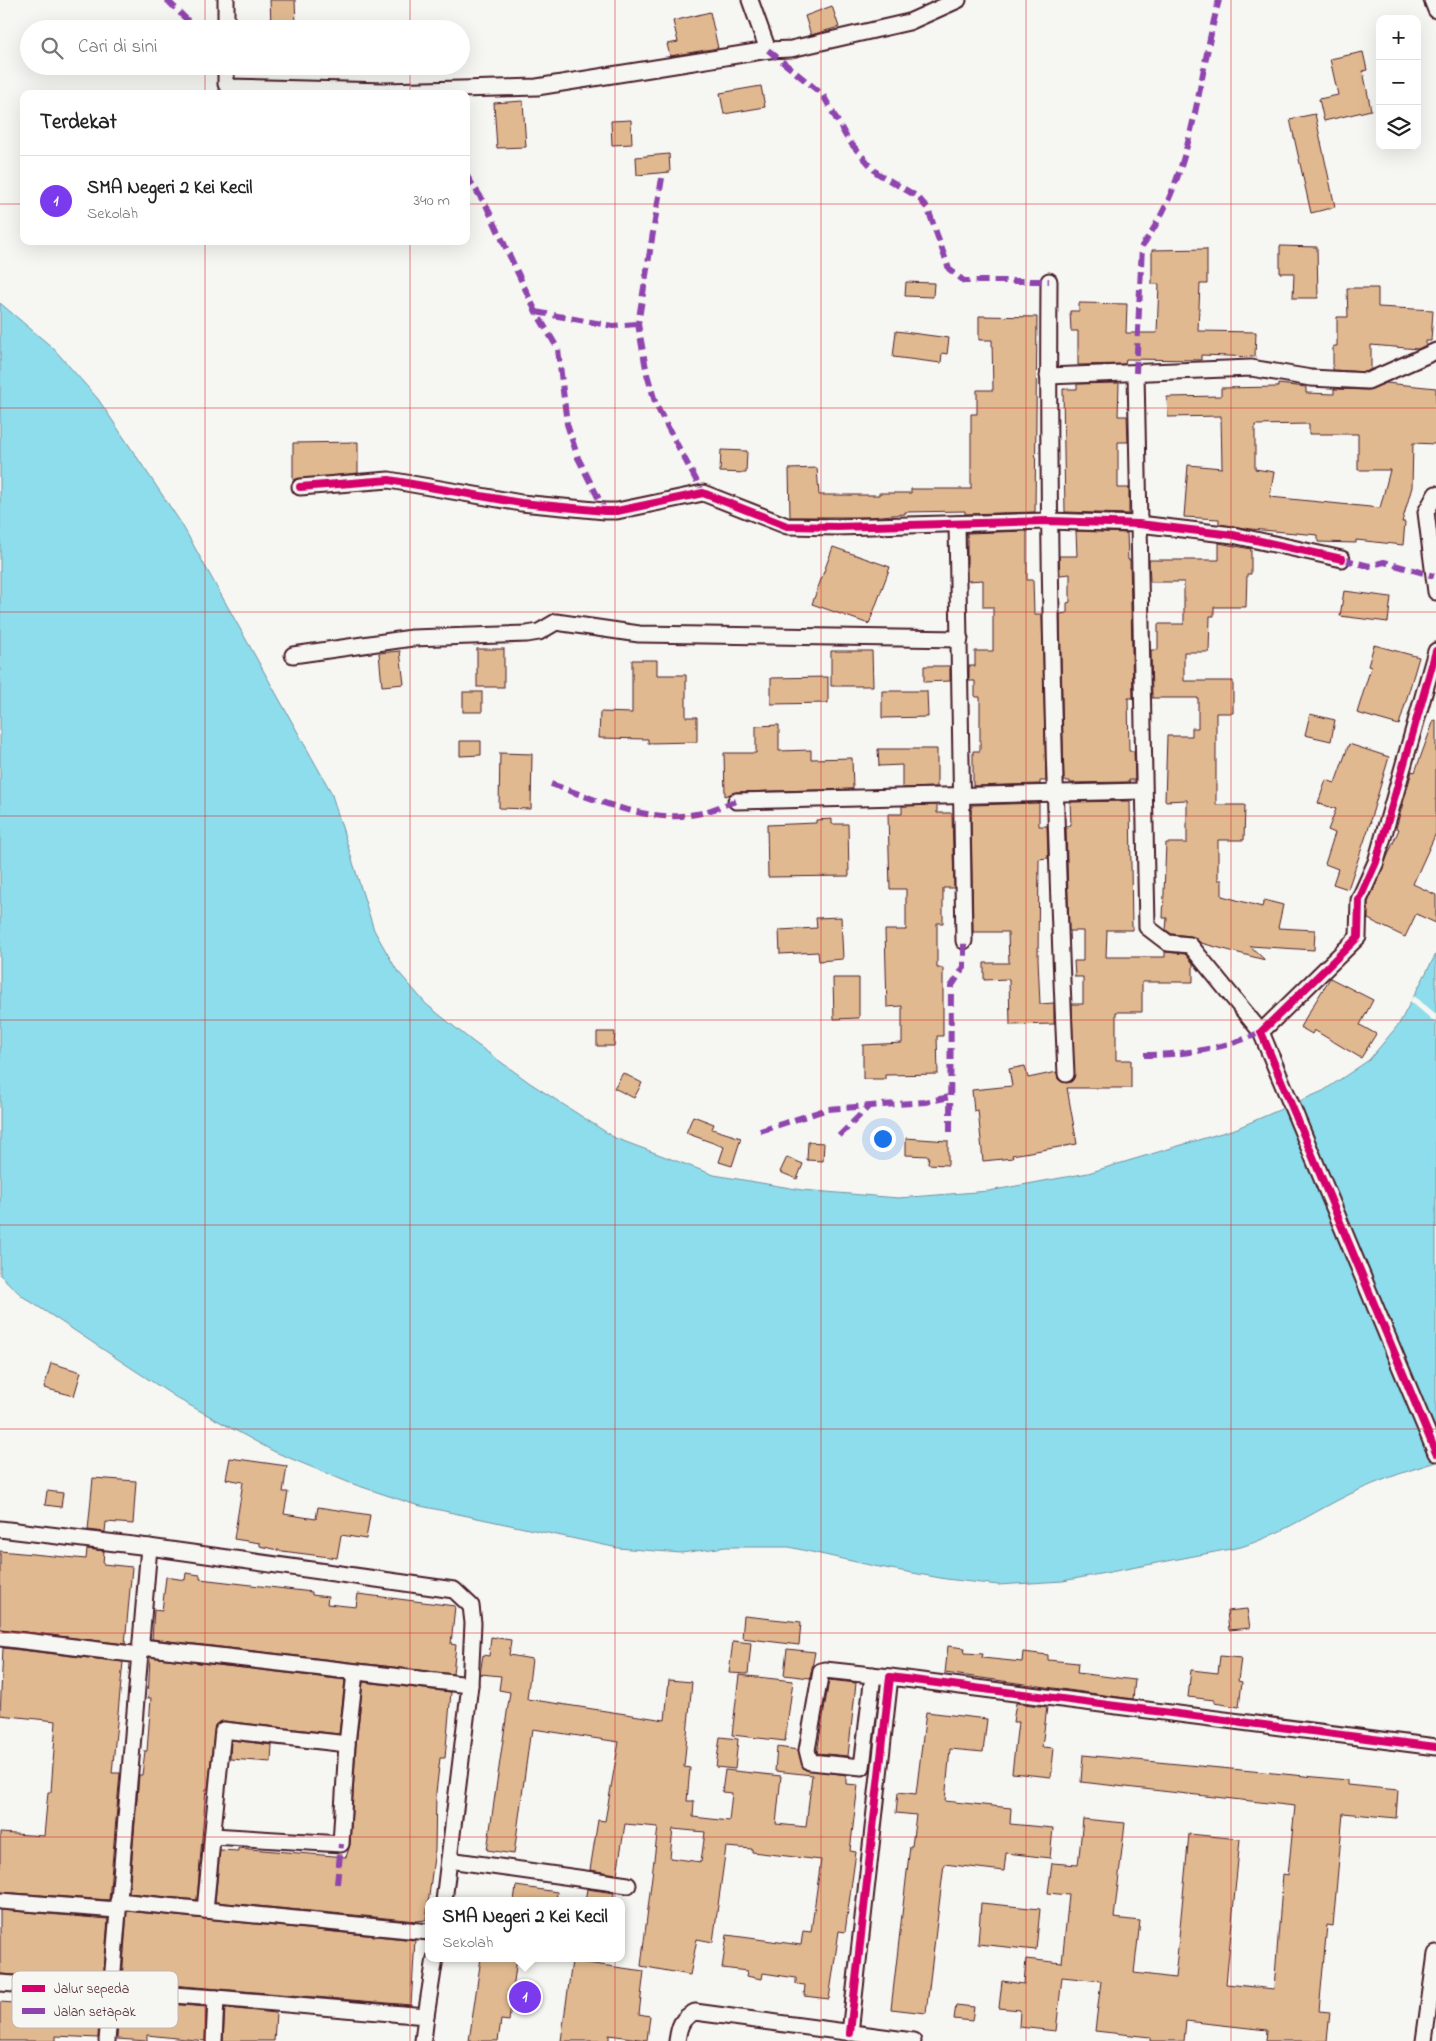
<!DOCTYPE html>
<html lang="id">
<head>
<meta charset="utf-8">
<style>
  body { margin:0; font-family:"Indie Flower",sans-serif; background:#f6f6f6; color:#222 }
  .controls { position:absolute; right:15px; top:15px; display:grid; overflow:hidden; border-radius:10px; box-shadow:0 5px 20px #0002 }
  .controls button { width:45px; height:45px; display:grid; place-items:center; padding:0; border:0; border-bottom:1px solid #e0e0e0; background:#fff; color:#222; font:25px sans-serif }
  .you { position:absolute; left:882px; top:1138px; width:18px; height:18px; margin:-12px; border:4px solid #fff; border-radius:50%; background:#1a73e8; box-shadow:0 0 0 8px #1a73e833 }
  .badge { display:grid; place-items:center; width:32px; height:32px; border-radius:50%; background:#7c3aed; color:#fff; font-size:16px; font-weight:700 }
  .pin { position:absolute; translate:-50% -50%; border:2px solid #fff; box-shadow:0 1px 5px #0006 }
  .popup { position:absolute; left:425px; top:1897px; width:200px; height:65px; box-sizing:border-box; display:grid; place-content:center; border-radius:10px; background:#fff; filter:drop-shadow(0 1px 4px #0005); font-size:16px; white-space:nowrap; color:#767676 }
  .popup b { font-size:19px; color:#222 }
  .popup::after { content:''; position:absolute; left:50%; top:100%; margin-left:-10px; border:10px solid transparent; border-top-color:#fff }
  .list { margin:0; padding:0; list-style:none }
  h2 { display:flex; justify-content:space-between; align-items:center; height:65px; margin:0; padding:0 20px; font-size:21px }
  h2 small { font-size:16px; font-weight:400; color:#767676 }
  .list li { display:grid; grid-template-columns:32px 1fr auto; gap:15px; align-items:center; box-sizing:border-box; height:90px; padding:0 20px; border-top:1px solid #e0e0e0 }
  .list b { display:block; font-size:19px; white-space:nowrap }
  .list p { margin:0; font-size:16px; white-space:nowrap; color:#767676 }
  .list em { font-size:16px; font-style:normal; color:#767676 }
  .icon { flex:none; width:28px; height:28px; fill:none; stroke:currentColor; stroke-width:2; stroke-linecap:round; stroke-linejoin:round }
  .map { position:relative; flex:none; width:1436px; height:2041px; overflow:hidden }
  .search { position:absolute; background:#fff; box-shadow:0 5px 20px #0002; left:20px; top:20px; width:450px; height:55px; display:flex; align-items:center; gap:12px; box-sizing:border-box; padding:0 18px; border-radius:28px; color:#767676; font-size:19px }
  .panel { position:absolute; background:#fff; box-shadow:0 5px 20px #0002; left:20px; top:90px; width:450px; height:155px; border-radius:10px }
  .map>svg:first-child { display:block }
  .water { fill:#8eddec; stroke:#73919f }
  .pier { fill:#f6f6f2 }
  .building { fill:#e0b990; stroke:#4a1f2b; fill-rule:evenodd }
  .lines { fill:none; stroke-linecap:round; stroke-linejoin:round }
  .street-casing { stroke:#4a1f2b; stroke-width:19 }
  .street { stroke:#f6f6f2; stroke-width:15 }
  .quiet { stroke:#8e44ad; stroke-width:6; stroke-dasharray:12 6; stroke-linecap:butt }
  .cycleway-casing { stroke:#f6f6f2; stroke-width:11 }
  .cycleway { stroke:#d6006c; stroke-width:8 }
  .grid { fill:none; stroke:#d62828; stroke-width:1; stroke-opacity:0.55 }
  .key { fill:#f6f6f2; stroke:#c2b6b6; stroke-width:1 }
  .key-label { font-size:14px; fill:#4a1f2b }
</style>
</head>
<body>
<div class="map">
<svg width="1436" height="2041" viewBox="0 0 1436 2041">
  <rect width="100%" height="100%" fill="#f6f6f2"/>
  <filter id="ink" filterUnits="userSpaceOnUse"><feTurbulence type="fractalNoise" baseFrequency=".02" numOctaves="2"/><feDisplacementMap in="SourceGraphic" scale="10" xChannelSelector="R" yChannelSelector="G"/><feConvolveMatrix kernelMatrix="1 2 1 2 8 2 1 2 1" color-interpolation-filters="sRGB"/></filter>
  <g filter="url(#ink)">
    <!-- water -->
    <path class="water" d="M0 303 53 348 98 399 181 523 331 792 374 930 396 969 426 1004 472 1041 530 1083 615 1138 714 1175 802 1190 898 1198 989 1191 1088 1173 1235 1129 1323 1091 1369 1060 1399 1024 1436 954V1462C1403 1472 1369 1484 1338 1500 1306 1517 1276 1536 1241 1547L1063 1581 998 1585 946 1579 874 1566 789 1547H726L681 1553 618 1548 416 1505 350 1483 275 1452 180 1400 22 1296 0 1275Z"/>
    <!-- pier -->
    <path class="pier" d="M1414 996 1436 1014V1023L1410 1001Z"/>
    <!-- building -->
    <g class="building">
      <path d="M270 0H295L296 24H271Z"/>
      <path d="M832 6 839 27 811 35 805 16Z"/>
      <path d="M710 12 718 48 670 56 667 44 678 42 673 21Z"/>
      <path d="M1363 52 1367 70 1363 71 1371 110 1324 121 1319 99 1338 95 1330 59Z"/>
      <path d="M761 86 765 107 724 114 720 93Z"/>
      <path d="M523 101 526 147 497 148 494 103Z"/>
      <path d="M1315 114 1335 207 1311 213 1290 119Z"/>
      <path d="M631 120 632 144 612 145 611 121Z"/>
      <path d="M669 154 670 172 637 175 636 157Z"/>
      <path d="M1280 246 1317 247 1318 298H1293L1294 273H1280Z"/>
      <path d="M1207 249V284H1200L1198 331 1256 332 1255 357 1201 355V360L1126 359 1125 364 1078 365V331H1071L1070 311H1079V303L1127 304 1126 333H1157L1159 284H1152V250Z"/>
      <path d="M906 282 934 283 933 297 905 296Z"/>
      <path d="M1347 288H1378V307L1433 310 1431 341H1426V345L1418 349 1371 345V369L1366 372 1333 370V346H1337V317H1348Z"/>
      <path d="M979 316 1037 317 1035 512 965 514V511L905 512V514L869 517H790L789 469 817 468 819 495H879V493H911V489H971V414H977V390H993L992 340H979Z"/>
      <path d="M896 331 949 338 947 354 942 353 941 363 893 357Z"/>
      <path d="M1119 383 1118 416H1127L1128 442H1118V488H1129V514L1065 512 1063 389H1077V384Z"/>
      <path d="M1386 383 1436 388V444L1413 443 1412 487 1402 522H1405L1403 545 1356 540V543L1318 542V535L1251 529 1219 524V519L1184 517 1188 465 1222 468 1221 416 1168 417 1167 397 1221 396V388L1278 387V384L1306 387V393L1334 394V389L1368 390ZM1309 424V434H1358V470H1390L1380 508 1270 497 1274 472 1255 469V425Z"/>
      <path d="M358 442V473L293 480V443Z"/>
      <path d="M721 450 747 451 746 473 720 472Z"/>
      <path d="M1027 531V580H1033L1034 614H1042L1046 781H1040V784L973 786V751H980V697H975V681H969V666H975V651H993V607H983V580L967 581V533Z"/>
      <path d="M1076 531 1127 533 1128 560H1130L1133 698H1128L1129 751H1134L1135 780H1129V782L1070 783V781H1064L1060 614 1067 613V603L1070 602V574L1060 575 1059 556H1077Z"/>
      <path d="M1219 543 1251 549V574H1247L1246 607H1214V616H1210L1209 652H1184V681H1233V713H1216V805H1245L1244 840H1218V880H1222V896L1262 907 1264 900 1283 905 1278 928 1315 930 1314 950 1250 946 1265 960 1201 943 1191 936 1172 934 1166 930 1167 918H1163L1166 843H1187V800L1165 801 1167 736H1192V728H1198V698H1152L1151 650H1158V624H1184V582H1150L1149 560H1219Z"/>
      <path d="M833 547 890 567 869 624 812 604Z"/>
      <path d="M1344 591 1391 597 1388 622 1340 616Z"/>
      <path d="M1374 645 1419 657 1399 725 1357 713 1371 667 1368 666Z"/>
      <rect x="477" y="649" width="27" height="38"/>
      <path d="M400 651 404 684 382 686 379 653Z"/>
      <path d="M831 651H872L873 686H831Z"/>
      <path d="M632 660H657V675H686V717H697V742L648 743V739L599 738 600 712 632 713Z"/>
      <path d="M924 666H950V681L924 682Z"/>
      <path d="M828 677V703L771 704V678Z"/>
      <path d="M882 691H927L928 717 882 718Z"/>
      <rect x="463" y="692" width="19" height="20"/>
      <path d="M1310 714 1335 720 1331 741 1305 735Z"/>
      <path d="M1434 720H1436V833L1413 884 1436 895V923L1416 914 1405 937 1368 919V902L1399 829 1396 828 1412 771 1415 772Z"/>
      <path d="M779 725V751L811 750V759L852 758 853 789 736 792 725 796 724 753H756V726Z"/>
      <path d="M460 741H481V755L460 756Z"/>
      <path d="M1349 744 1389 757 1370 821H1371L1348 889 1333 884 1338 869 1325 864 1335 833 1328 830 1336 809 1318 803 1326 780 1335 783Z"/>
      <path d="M878 749H937V787L902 788V765L879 766Z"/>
      <path d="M500 753 532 754 531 809 499 808Z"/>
      <path d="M1130 801 1132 930H1107L1106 957H1165V952L1185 954 1193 963V982H1142V1012H1116V1060H1131V1088H1067L1077 1144 1012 1155 1013 1158 983 1161 978 1110 974 1111 972 1090 1012 1086 1009 1069 1025 1066 1028 1078 1057 1072 1058 1079 1062 1082H1071L1074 1078 1072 1004H1083V977H1075L1074 961H1083V931H1069L1066 826 1071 825 1070 802Z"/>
      <path d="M1039 803V826H1047L1048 858 1039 859 1038 959 1040 1004 1054 1003V1024L1010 1025 1009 979 984 980V963H1009L1008 932H973L971 812 972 805Z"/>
      <path d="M937 805V813H952L954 888H943V923H937V968H943V1036H937L938 1074 885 1075V1079H863V1045L902 1043V1006L887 1007 885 930H906V889H890L888 814H902V806Z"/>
      <path d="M832 819V824H848L849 876 768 877 767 825 816 823V820Z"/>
      <path d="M841 917 843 959 819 961 818 952 780 954 779 930 817 928 816 918Z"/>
      <path d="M833 978H859V1018L834 1019Z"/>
      <path d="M1330 978 1373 1000 1360 1025 1376 1034 1361 1058 1314 1030 1312 1034 1300 1027Z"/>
      <path d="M597 1032H615L614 1046H597Z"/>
      <path d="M623 1073 642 1083 634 1098 614 1088Z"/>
      <path d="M693 1116 714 1124 712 1129 741 1138 732 1166 719 1162 724 1147 686 1133Z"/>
      <path d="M906 1138 948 1141V1165L928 1164 929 1156 906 1155Z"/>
      <path d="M808 1142 824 1143 823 1161 807 1160Z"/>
      <path d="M787 1157 803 1164 797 1179 780 1172Z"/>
      <path d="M51 1363 81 1372 74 1396 44 1388Z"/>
      <path d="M230 1458 287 1466 283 1492H288L284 1514 316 1519 318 1507 370 1515 366 1539 341 1535 337 1558 282 1551 260 1546V1543L234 1539 243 1482 226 1479Z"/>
      <path d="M93 1478 136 1481 133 1524 106 1522 105 1532 88 1530Z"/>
      <path d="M47 1491 63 1493 61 1507 45 1505Z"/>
      <path d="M87 1549 104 1551 103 1564 132 1567 125 1644 0 1629V1551L86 1559Z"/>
      <path d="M186 1573 200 1575V1579L312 1592V1595L328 1597 327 1604 356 1607 358 1594 455 1606 451 1644 456 1645 453 1674 152 1639 154 1610 162 1611 166 1577 185 1580Z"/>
      <path d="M1247 1609 1250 1628 1229 1630 1227 1611Z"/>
      <path d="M744 1616 801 1622 799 1645 742 1638Z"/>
      <path d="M491 1637 511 1640 509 1655 532 1659 527 1699 665 1720 669 1680 692 1682 684 1767 690 1768 687 1801H694L693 1817 729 1821 732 1793 722 1792 725 1770 781 1776 776 1824 806 1827 812 1775 775 1771 777 1747 798 1750 804 1769 846 1775V1784L858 1785 850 1851 856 1852 845 1932 839 1931 829 1999 804 1996 805 1985 796 1984V1978L763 1973 762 1979 746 1976 747 1971 722 1968 727 1935 801 1945 803 1931 811 1932 821 1860 752 1852V1849L726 1847 713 1942 697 1939 690 1975 641 1966 658 1827 625 1824 617 1874 590 1870 598 1820 605 1821 619 1742 533 1729 532 1736H530L514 1854 487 1850 510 1692 499 1690 501 1676 480 1674 483 1655 489 1656ZM673 1829 705 1832 701 1862 670 1858Z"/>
      <path d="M733 1641 751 1643 748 1674 729 1673Z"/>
      <path d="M948 1646 965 1648 964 1653 983 1654 982 1658 1022 1662 1023 1652 1048 1655V1660L1078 1663 1077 1673 1135 1680 1133 1699 945 1673Z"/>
      <path d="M3 1648 123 1662 112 1773H120L109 1900 0 1892V1833L44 1836 48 1792H51L56 1721 0 1715Z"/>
      <path d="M787 1649 815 1652 810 1678 784 1675Z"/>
      <path d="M1220 1656 1241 1658 1238 1681 1242 1682 1239 1707 1214 1703V1700L1188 1697 1191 1670 1218 1673Z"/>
      <path d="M150 1657 345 1680 339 1734 224 1721 215 1725 208 1789H206L197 1900 129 1893 139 1775H142L145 1751H147L151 1698H148Z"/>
      <path d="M739 1675 793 1681 785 1741 732 1735Z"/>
      <path d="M829 1680 856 1683 848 1756 817 1753Z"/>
      <path d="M363 1682 451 1692 445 1758H440L436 1793 435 1849 426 1920 417 1921 215 1902 220 1850 238 1851V1848L346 1857 350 1845 356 1745Z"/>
      <path d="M1016 1703 1047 1707 1042 1747 1054 1748 1051 1777 1012 1773 1018 1722H1013Z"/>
      <path d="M926 1712 987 1719 983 1752 950 1749 945 1801 1011 1808 1010 1824 1053 1828 1050 1858 1006 1853 1004 1871 944 1864 926 2013 891 2009 910 1846H912L916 1815 896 1813 898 1792 916 1794Z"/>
      <path d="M720 1737 738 1739 735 1769 716 1767Z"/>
      <path d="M231 1740 272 1745 271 1762 230 1759Z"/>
      <path d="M1083 1755 1347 1780V1785L1398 1790 1396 1818 1343 1813 1333 1926 1327 1925 1319 2011 1330 2012 1327 2041H1266L1267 2030 1186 2021 1184 2041H1150V2037L1095 2031 1101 1981 1062 1977 1056 2031 1019 2027 1020 2010 999 2008 1002 1981 1024 1984 1026 1959 1062 1963 1069 1895 1048 1893 1052 1863 1078 1865 1083 1819 1125 1823 1114 1918 1140 1921 1134 1973 1175 1978 1189 1834 1240 1839 1226 1984 1274 1989 1283 1874 1288 1875 1295 1806 1081 1782Z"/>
      <path d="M516 1886 557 1892 556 1901H514Z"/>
      <path d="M587 1889 614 1893 613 1901H585Z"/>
      <path d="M981 1903 1040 1909 1036 1950 978 1944Z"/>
      <path d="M0 1910 108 1919 103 1981 0 1974Z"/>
      <path d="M127 1911 415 1940 411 2005 171 1985 122 1979Z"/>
      <path d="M481 1958H517L509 2021 501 2020 498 2041H469Z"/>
      <path d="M572 1961 644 1971 639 2014 650 2016 647 2040 609 2035V2041H561Z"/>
      <path d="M43 1995 100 1999 98 2038 56 2036V2041H0V2002L43 2005Z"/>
      <path d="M169 2004 206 2007 205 2041 147 2035V2041L117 2039 118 2019 158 2022 159 2012H169Z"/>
      <path d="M956 2005 974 2007 972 2021 954 2019Z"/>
      <path d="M225 2008 276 2013 274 2041H223Z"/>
    </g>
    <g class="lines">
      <defs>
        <g id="street">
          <path d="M226 0V29"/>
          <path d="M750 0 768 50"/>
          <path d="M1432 0 1436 10"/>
          <path d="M226 66V84L228 87 385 91 537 87 768 50 791 49 909 22 958 0"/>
          <path d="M1049 281C1047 546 1054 810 1066 1074"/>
          <path d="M1136 373 1147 927 1168 943 1190 945 1261 1032"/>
          <path d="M1048 376 1251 368 1311 378 1368 381 1436 351"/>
          <path d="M300 487 389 480 521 503 605 511H617L703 493 787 526 837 527 1049 521 1139 524 1233 535 1342 559"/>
          <path d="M1436 494 1426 512 1436 592"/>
          <path d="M957 524 964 941"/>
          <path d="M1436 651 1376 862 1359 900 1358 937 1261 1032 1436 1453"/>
          <path d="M293 655 412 638 527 634 539 632 556 622 639 634 960 639"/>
          <path d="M736 801 1142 791"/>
          <path d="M0 1529 149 1547 454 1590 471 1606 473 1623 470 1685 444 1901"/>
          <path d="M0 1638 140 1655"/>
          <path d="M141 1647 470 1685"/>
          <path d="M873 1675 862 1767 810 1762 807 1750 821 1671 825 1670 890 1677"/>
          <path d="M213 1836 341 1844 347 1744 355 1673"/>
          <path d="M449 1860 628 1885"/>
          <path d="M0 1901 117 1910"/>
          <path d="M118 1901 205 1910 223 1730 347 1744"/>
          <path d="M205 1910 429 1932"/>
          <path d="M0 1983 216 1998 426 2016 423 2041"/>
          <path d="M426 2016 435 1958"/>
          <path d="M850 2033 890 1677 1436 1747"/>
          <path d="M107 2041 149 1547"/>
          <path d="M214 2041 216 1998"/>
          <path d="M677 2041C679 2027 681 2018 695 2012L913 2041"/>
          <path d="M1424 2041 1436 1954"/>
        </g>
      </defs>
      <!-- street casing -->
      <use href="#street" class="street-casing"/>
      <!-- street -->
      <use href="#street" class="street"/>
      <!-- quiet -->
      <g class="quiet">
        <path d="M167 0 196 29"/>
        <path d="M768 50 823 95 848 140 877 173 918 197 928 209 949 269 964 281H1049"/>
        <path d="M385 91 388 94"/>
        <path d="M466 175 486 205 536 312 558 349 567 424 578 458 605 511"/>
        <path d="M662 178 638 324 647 374 656 405 703 493"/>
        <path d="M536 312 613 326 638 324"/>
        <path d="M1136 373 1142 246C1194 175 1197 82 1219 0"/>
        <path d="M1342 559 1369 566 1384 562 1434 576"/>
        <path d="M551 784C595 799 648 824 696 814 709 812 723 805 736 801"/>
        <path d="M1144 1055C1183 1055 1225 1049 1261 1032"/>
        <path d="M760 1131 828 1109 925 1102 950 1097"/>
        <path d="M950 1132 951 987 964 967V941"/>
        <path d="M839 1136 869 1106"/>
        <path d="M337 1884 341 1844"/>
      </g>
      <defs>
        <g id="cycleway">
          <path d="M300 487 389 480 521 503 605 511H617L703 493 787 526 837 527 1049 521 1139 524 1233 535 1342 559"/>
          <path d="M1436 651 1376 862 1359 900 1358 937 1261 1032 1436 1453"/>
          <path d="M850 2033 890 1677 1436 1747"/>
        </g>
      </defs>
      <!-- cycleway casing -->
      <use href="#cycleway" class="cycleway-casing"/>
      <!-- cycleway -->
      <use href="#cycleway" class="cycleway"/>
    </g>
  </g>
  <!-- grid -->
  <path class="grid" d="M205 0V29M410 0V29M615 0V2041M821 0V2041M1026 0V2041M1231 0V2041M205 66V94M410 66V94M0 204H24M466 204H1436M205 241V2041M410 241V2041M0 408H1436M0 612H1436M0 816H1436M0 1020H1436M0 1225H1436M0 1429H1436M0 1633H1436M0 1837H1436"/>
  <!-- legend -->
  <rect x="12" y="1971" width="166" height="57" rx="8" class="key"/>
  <rect x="22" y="1985" width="23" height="7" fill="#d6006c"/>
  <rect x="22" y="2008" width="23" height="6" fill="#8e44ad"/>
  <g class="key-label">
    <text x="54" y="1993">Jalur sepeda</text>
    <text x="54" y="2016">Jalan setapak</text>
  </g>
</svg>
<div class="controls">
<button>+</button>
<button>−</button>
<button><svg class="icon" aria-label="layers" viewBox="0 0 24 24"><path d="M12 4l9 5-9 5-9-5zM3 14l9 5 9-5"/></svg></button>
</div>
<div class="you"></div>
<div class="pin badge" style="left:525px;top:1997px">1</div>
<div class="popup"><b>SMA Negeri 2 Kei Kecil</b>Sekolah</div>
<div class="search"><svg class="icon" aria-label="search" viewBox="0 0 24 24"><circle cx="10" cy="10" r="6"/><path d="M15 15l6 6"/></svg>Cari di sini</div>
<section class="panel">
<h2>Terdekat<small></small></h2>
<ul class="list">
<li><span class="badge">1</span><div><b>SMA Negeri 2 Kei Kecil</b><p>Sekolah</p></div><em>340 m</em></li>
</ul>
</section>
</div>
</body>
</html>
